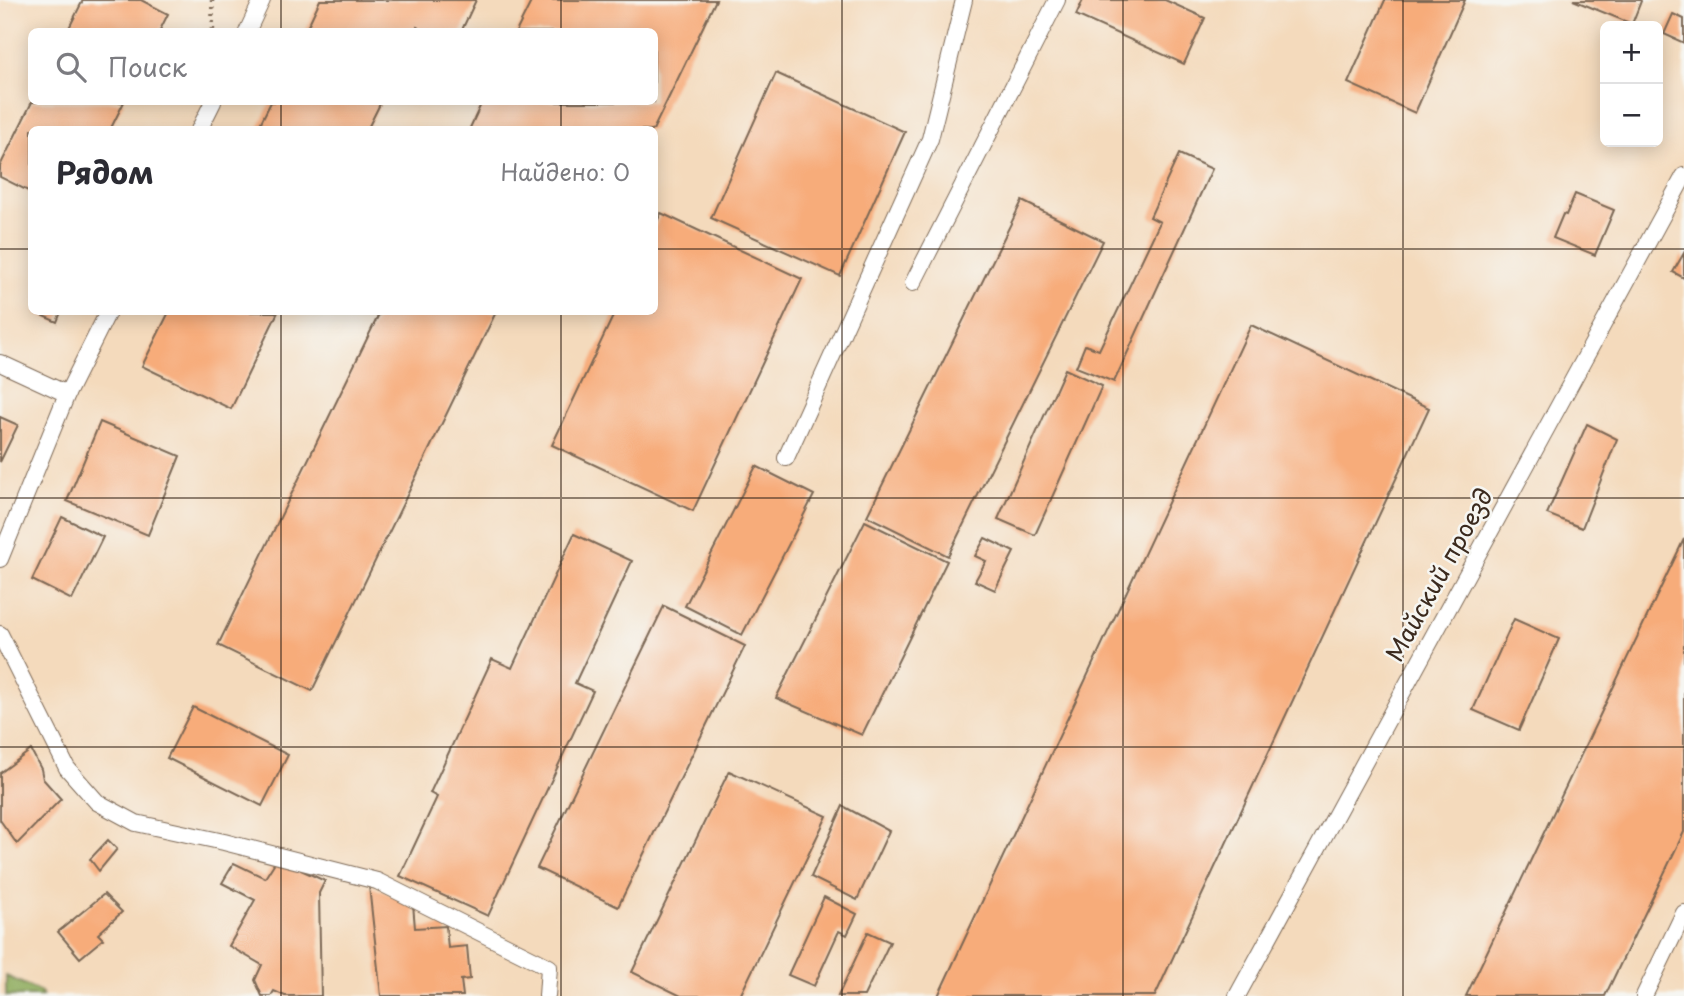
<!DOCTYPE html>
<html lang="ru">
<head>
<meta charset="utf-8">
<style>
  body { margin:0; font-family:"Playpen Sans",sans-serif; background:#f7f7f7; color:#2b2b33 }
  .controls { position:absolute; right:21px; top:21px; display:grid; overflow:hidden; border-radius:10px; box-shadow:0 4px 18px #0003 }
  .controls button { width:63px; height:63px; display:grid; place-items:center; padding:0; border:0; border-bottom:2px solid #e1e1e2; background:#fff; color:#2b2b33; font:35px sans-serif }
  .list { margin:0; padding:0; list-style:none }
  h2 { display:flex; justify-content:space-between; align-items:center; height:91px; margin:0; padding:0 28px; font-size:30px }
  h2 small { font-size:23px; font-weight:400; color:#7c7c81 }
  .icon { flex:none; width:38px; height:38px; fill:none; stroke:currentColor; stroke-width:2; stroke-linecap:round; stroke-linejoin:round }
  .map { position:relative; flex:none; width:1684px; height:996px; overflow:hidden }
  .search { position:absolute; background:#fff; box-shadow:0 4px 18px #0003; left:28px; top:28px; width:630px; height:77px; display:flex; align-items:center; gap:18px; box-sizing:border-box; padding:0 24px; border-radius:10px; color:#7c7c81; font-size:26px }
  .panel { position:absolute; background:#fff; box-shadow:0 4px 18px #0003; left:28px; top:126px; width:630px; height:189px; border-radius:10px }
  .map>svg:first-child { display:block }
  .forest { fill:#91ad60; stroke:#666c3f; stroke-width:2 }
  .building { fill:#f7ac7a }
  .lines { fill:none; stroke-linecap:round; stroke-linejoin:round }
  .lane-casing { stroke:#7c6855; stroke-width:18 }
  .path { stroke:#7c6855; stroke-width:4.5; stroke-dasharray:2 5; stroke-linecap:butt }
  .lane { stroke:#fff; stroke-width:16 }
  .grid { fill:none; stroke:#3b2a1e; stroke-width:2; stroke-opacity:0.55 }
  .labels { text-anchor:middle; stroke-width:5; stroke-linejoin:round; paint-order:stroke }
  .street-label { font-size:24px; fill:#3b2a1e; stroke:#f6f6f2 }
</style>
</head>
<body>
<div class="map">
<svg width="1684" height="996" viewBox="0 0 1684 996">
  <rect width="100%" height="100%" fill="#f6f6f2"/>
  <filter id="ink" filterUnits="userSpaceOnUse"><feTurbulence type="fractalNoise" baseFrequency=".0143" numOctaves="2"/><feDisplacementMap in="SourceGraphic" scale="14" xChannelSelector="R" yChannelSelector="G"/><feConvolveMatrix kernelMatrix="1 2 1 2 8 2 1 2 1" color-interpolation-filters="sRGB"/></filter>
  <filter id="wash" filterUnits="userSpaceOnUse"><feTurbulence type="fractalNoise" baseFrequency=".00686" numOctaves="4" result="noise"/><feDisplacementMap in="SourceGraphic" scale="28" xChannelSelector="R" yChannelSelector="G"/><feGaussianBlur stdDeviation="1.57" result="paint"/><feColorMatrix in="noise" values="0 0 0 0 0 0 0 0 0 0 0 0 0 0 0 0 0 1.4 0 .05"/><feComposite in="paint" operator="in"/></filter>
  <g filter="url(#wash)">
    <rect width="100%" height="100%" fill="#f4dabc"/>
    <!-- forest -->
    <path class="forest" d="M6 976 41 992 43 996H6Z"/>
    <g id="blocks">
      <!-- building -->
      <g class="building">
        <path d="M83 0H141L168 14 159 32H67Z"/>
        <path d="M320 0H476L461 32H426L417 27 415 32H305Z"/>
        <path d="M532 0H716L653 130H469L482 102H654V32H516Z"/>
        <path d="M1083 0H1165L1205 18 1184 64 1076 15Z"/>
        <path d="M1385 0H1465L1415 113 1348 83Z"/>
        <path d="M1573 0H1640L1641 1 1632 24Z"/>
        <path d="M1673 14 1684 19V43L1664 34Z"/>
        <path d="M776 73 905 132 840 276 711 218Z"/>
        <path d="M32 102H124L110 130H32V193L0 177V166Z"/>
        <path d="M271 102H381L367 130H257Z"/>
        <path d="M1179 154 1212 169 1114 382 1076 367 1085 345 1099 350 1160 222 1150 217Z"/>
        <path d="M1575 194 1614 210 1595 255 1553 238 1563 214 1566 215Z"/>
        <path d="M1022 201 1103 241 948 556 867 516Z"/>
        <path d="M661 213 802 279 693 511 552 445 615 312H654V228Z"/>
        <path d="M1684 253V278L1673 272Z"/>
        <path d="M34 312H61L57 322Z"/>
        <path d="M169 312H278L231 409 142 366Z"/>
        <path d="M380 312H496L312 691 218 645Z"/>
        <path d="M1251 325 1429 408 1155 996H938Z"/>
        <path d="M1065 369 1102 386 1035 535 998 519Z"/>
        <path d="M0 417 18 425 0 462Z"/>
        <path d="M100 422 180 456 148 535 67 501Z"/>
        <path d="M1587 424 1617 439 1582 528 1547 514Z"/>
        <path d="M756 466 814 495 742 635 685 606Z"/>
        <path d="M62 517 103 537 72 600 32 580Z"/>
        <path d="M865 521 947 561 862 735 776 698Z"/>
        <path d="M574 534 632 561 575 683 593 691 488 916 400 876 437 797 430 793 492 659 512 668Z"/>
        <path d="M985 538 1014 552 995 590 975 581 986 561 975 556Z"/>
        <path d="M1684 539V832L1605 996H1466Z"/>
        <path d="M664 606 745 646 618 907 537 868Z"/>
        <path d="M1514 619 1559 639 1519 730 1473 710Z"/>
        <path d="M193 707 288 755 262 806 167 758Z"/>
        <path d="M31 750 41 769 43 779 61 799 17 844 0 820V773Z"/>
        <path d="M729 771 827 816 740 996H681L632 972Z"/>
        <path d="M843 806 889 831 857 900 811 877Z"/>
        <path d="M108 840 117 849 99 871 90 859Z"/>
        <path d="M277 859 325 881 319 893 321 996H285L274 991 271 996H262L255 980 262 965 229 946 255 900 222 883 234 863 265 878Z"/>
        <path d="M369 886 413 904 415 928 446 926 448 948 467 946 470 979 461 980 463 996H381Z"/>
        <path d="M104 894 122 912 98 934 103 939 80 958 58 932Z"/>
        <path d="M824 897 857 914 847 935 839 931 814 986 788 975Z"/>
        <path d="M868 932 890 942 864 996H838Z"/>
      </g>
    </g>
  </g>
  <g filter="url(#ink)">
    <use href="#blocks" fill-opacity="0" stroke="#7c6855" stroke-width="2"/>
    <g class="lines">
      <defs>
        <g id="lane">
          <path d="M247 32 262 0"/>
          <path d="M199 130 213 102"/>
          <path d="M913 283 1057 0"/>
          <path d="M0 363 67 394 108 312"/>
          <path d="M786 458 930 139 964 0"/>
          <path d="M0 559 67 394"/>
          <path d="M0 634 67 768 97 802 136 823 224 842 377 881 549 967 547 996"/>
          <path d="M1237 996 1684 176"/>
          <path d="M1644 996 1684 913"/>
        </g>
      </defs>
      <!-- lane casing -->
      <use href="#lane" class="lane-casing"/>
      <!-- path -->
      <path class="path" d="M212 0 213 32"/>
      <!-- lane -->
      <use href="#lane" class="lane"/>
    </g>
  </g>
  <!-- grid -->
  <path class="grid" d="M281 0V32M561 0V32M842 0V996M1123 0V996M1403 0V996M281 102V130M561 102V130M0 249H32M654 249H1684M281 312V996M561 312V996M0 498H1684M0 747H1684"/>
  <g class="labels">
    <!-- street labels -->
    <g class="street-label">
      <text transform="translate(1440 575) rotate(-61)" y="8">Майский проезд</text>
    </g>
  </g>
</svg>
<div class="controls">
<button>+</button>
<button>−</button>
</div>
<div class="search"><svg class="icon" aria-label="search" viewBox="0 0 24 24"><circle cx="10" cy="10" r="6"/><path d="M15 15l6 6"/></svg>Поиск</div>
<section class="panel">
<h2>Рядом<small>Найдено: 0</small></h2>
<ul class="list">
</ul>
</section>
</div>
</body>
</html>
